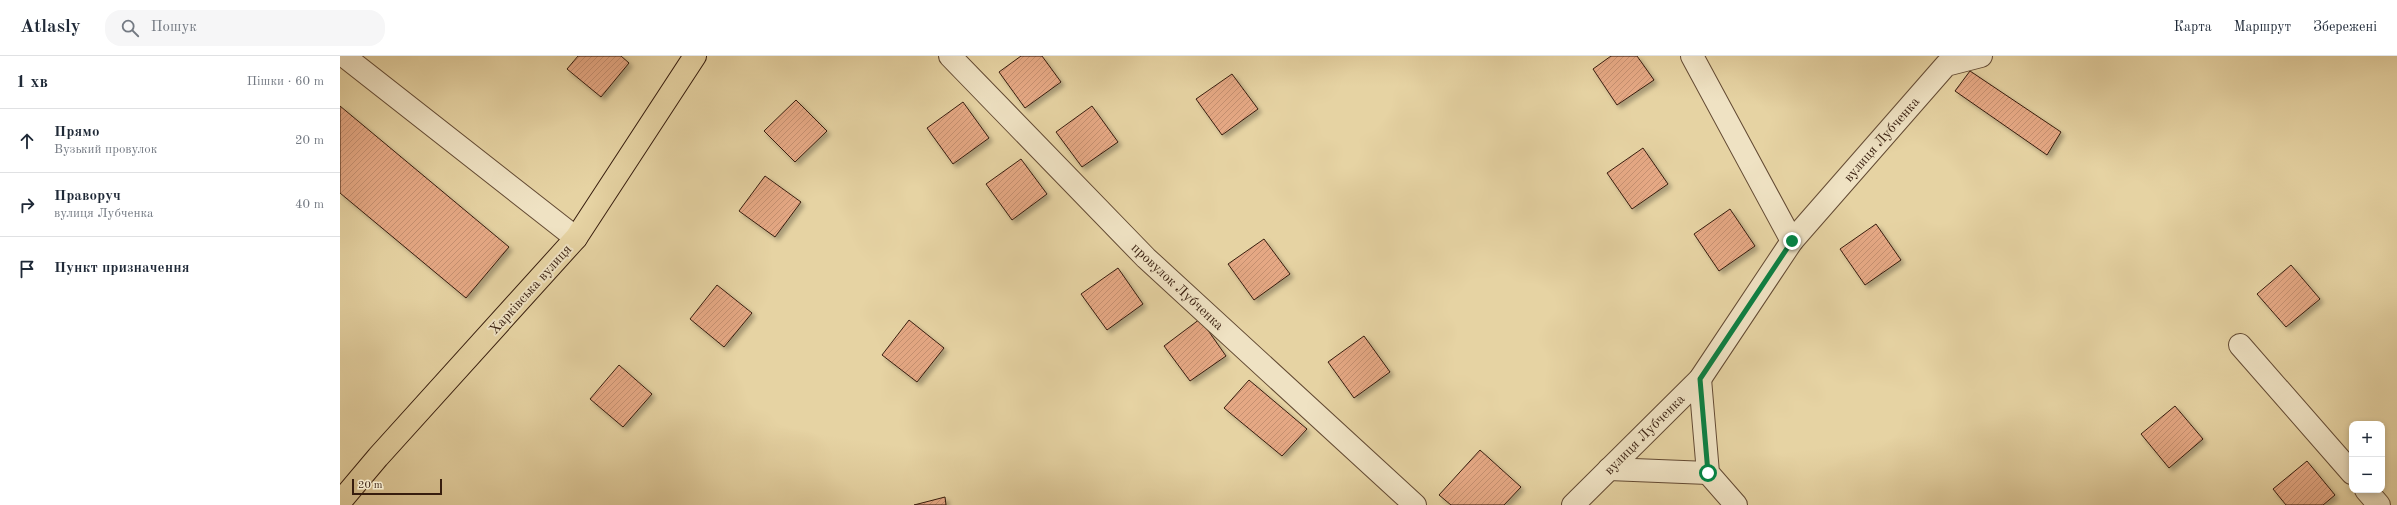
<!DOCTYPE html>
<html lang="uk">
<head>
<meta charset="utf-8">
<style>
  body { margin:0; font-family:"Old Standard TT",serif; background:#f6f6f7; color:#1f2937 }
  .controls { position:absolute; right:12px; bottom:12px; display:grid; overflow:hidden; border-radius:8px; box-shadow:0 2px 6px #0003 }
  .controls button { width:36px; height:36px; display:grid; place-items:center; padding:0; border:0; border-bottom:1px solid #e0e1e3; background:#fff; color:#1f2937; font:20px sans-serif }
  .scale { position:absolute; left:12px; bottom:10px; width:90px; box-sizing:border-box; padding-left:4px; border:2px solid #371d0e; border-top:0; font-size:11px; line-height:14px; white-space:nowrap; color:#371d0e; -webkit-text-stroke:3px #efe2c3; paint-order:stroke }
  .stop { position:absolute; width:12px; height:12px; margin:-9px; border:3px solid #0b8043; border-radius:50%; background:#fff }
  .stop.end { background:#0b8043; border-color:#fff; box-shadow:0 1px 4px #0008 }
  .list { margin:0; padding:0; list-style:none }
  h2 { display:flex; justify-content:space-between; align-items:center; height:52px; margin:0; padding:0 16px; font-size:17px }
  h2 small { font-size:13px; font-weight:400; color:#747a83 }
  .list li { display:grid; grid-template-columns:26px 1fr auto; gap:12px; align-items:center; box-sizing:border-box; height:64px; padding:0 16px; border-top:1px solid #e0e1e3 }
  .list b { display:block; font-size:15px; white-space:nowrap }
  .list p { margin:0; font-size:13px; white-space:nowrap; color:#747a83 }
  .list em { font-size:13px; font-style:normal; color:#747a83 }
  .icon { flex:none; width:22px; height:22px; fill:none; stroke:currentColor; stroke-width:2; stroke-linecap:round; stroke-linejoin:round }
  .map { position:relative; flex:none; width:2057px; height:449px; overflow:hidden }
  header { display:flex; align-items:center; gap:24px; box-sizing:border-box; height:56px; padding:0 20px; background:#fff; border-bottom:1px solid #e0e1e3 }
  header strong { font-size:19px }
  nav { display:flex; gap:22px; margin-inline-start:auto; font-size:14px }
  .search { width:280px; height:36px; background:#f6f6f7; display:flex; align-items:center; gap:10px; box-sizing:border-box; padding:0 14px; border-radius:16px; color:#747a83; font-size:15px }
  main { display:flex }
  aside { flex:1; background:#fff }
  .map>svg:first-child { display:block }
  .building { fill:url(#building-hatch); stroke:#371d0e; filter:url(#shadow) }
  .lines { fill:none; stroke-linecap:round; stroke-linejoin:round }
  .minor-casing { stroke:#634a33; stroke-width:24 }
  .major-casing { stroke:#371d0e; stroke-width:24 }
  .minor { stroke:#efe2c3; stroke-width:22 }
  .major { stroke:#e6d3a3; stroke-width:22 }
  .route { stroke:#0b8043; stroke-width:5 }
  .labels { text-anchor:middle; stroke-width:4; stroke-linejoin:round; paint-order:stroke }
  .street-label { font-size:14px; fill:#371d0e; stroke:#efe2c3 }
</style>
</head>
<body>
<header>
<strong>Atlasly</strong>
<div class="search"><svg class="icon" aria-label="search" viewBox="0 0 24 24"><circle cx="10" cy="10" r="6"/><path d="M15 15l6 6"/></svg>Пошук</div>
<nav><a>Карта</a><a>Маршрут</a><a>Збережені</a></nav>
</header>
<main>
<aside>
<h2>1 хв<small>Пішки · 60 m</small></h2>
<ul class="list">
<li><svg class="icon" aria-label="ahead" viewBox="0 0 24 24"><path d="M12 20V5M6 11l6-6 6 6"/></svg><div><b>Прямо</b><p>Вузький провулок</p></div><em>20 m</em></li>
<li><svg class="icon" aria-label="right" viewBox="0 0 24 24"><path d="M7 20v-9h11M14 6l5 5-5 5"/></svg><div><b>Праворуч</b><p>вулиця Лубченка</p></div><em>40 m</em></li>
<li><svg class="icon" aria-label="arrive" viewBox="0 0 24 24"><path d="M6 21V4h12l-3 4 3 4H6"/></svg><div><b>Пункт призначення</b></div></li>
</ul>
</aside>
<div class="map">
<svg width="2057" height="449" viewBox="0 0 2057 449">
  <defs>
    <pattern id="building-hatch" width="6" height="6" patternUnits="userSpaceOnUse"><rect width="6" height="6" fill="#e5a884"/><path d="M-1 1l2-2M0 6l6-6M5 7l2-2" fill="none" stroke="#c59071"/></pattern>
    <filter id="shadow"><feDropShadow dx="3.5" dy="3.5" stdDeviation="2" flood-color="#0004"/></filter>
  </defs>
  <rect width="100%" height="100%" fill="#e6d3a3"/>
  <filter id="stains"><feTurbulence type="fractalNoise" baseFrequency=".005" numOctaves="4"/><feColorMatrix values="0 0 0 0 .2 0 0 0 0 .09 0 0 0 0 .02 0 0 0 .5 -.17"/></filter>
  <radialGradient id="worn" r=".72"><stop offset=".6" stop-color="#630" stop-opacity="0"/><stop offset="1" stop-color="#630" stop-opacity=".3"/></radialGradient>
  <!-- building -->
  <g class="building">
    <path d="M238 0H281L289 7 261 41 227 13Z"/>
    <path d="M681 0H702L721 26 685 52 659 16Z"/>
    <path d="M1271 0H1297L1314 24 1277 49 1253 13Z"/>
    <path d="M1630 15 1721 76 1707 99 1615 35Z"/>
    <path d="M892 18 918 53 882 79 856 43Z"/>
    <path d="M456 44 487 75 455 106 424 75Z"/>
    <path d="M623 46 649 82 613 108 587 72Z"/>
    <path d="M0 50 169 191 126 242 0 137Z"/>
    <path d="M752 50 778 86 742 111 716 76Z"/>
    <path d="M1303 92 1328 128 1292 153 1267 117Z"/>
    <path d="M681 103 707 138 672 164 646 128Z"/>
    <path d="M425 120 461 146 435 181 399 155Z"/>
    <path d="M1390 153 1415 190 1379 215 1354 178Z"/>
    <path d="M1536 168 1561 204 1525 229 1500 193Z"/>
    <path d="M924 183 950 218 914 244 888 208Z"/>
    <path d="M1951 209 1980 243 1946 271 1917 238Z"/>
    <path d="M778 212 803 248 767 274 741 238Z"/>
    <path d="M377 229 412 257 384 291 350 263Z"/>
    <path d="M860 263 886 300 850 325 824 290Z"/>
    <path d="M569 264 604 292 577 326 542 299Z"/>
    <path d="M1024 280 1050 316 1014 342 988 306Z"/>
    <path d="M279 309 312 338 283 371 250 343Z"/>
    <path d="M909 324 967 373 942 400 884 352Z"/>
    <path d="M1835 350 1863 383 1829 412 1801 378Z"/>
    <path d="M1140 394 1181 431 1164 449H1111L1099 439Z"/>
    <path d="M1967 405 1995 439 1983 449H1946L1933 433Z"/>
    <path d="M605 441 606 449H574Z"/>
  </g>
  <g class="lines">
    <defs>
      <g id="minor">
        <path d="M4 0 236 182"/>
        <path d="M610 0 806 202 1075 449"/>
        <path d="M1352 0 1452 185"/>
        <path d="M1900 289 2012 417"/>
        <path d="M1360 323 1368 417 1396 449"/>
        <path d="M1269 413 1368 417"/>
        <path d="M2026 434 2039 449"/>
        <path d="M1233 449 1360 323 1452 185 1606 9 1641 0"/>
      </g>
      <path id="major" d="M0 446 38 401 236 182 355 0"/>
    </defs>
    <!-- minor casing -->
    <use href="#minor" class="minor-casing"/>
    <!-- major casing -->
    <use href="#major" class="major-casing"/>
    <!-- minor -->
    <use href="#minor" class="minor"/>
    <!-- major -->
    <use href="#major" class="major"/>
  </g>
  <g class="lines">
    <!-- route -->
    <path class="route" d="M1368 417 1360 323 1452 185"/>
  </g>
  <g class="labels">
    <!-- street labels -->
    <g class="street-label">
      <text transform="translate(1541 83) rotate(-49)" y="5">вулиця Лубченка</text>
      <text transform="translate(838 230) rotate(43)" y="5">провулок Лубченка</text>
      <text transform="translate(190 233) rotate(-48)" y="5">Харківська вулиця</text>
      <text transform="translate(1304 378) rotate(-45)" y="5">вулиця Лубченка</text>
    </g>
  </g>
  <rect width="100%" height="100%" filter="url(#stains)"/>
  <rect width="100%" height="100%" fill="url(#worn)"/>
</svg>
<div class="controls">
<button>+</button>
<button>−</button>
</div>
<div class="scale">20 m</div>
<div class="stop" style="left:1368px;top:417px"></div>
<div class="stop end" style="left:1452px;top:185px"></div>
</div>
</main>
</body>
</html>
